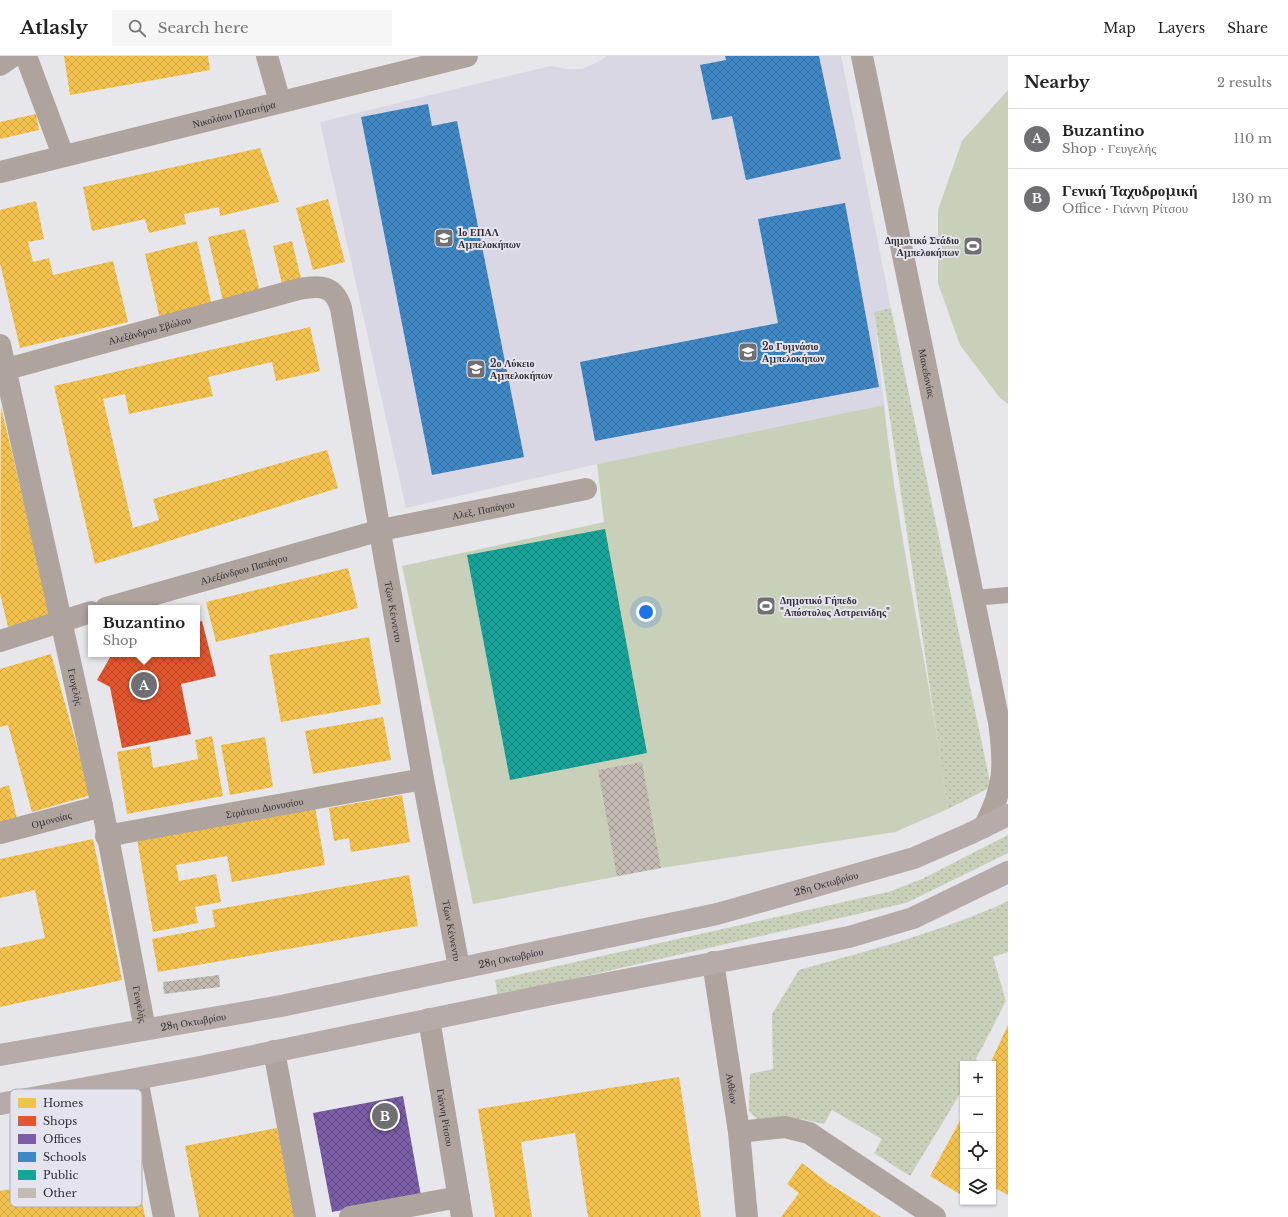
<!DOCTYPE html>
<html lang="en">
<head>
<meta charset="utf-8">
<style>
  body { margin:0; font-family:"Libre Baskerville",serif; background:#f6f6f6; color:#222 }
  .controls { position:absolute; right:12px; bottom:12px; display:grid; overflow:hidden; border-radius:0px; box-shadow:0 1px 3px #0004 }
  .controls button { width:36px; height:36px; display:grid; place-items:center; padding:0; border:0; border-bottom:1px solid #e0e0e0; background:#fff; color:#222; font:20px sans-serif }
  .you { position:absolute; left:646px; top:556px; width:14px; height:14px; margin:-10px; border:3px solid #fff; border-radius:50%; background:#1a73e8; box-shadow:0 0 0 6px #1a73e833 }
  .badge { display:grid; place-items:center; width:26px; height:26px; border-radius:50%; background:#707074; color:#fff; font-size:13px; font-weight:700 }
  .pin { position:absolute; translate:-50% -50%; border:2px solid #fff; box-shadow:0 1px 4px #0006 }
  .popup { position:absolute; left:88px; top:549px; width:112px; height:52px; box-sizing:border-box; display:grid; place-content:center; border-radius:0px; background:#fff; filter:drop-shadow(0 1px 3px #0005); font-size:13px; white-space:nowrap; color:#767676 }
  .popup b { font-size:15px; color:#222 }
  .popup::after { content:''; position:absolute; left:50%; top:100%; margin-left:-8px; border:8px solid transparent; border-top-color:#fff }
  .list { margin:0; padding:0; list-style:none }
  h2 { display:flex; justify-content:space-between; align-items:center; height:52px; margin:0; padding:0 16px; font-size:17px }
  h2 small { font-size:13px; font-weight:400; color:#767676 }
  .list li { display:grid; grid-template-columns:26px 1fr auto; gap:12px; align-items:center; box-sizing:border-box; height:60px; padding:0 16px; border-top:1px solid #e0e0e0 }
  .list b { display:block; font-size:15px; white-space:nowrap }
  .list p { margin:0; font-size:13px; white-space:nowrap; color:#767676 }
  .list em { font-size:13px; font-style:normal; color:#767676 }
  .icon { flex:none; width:22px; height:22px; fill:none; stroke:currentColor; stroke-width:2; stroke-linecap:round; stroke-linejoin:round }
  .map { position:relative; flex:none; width:1008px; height:1161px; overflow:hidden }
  header { display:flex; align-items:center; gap:24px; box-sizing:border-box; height:56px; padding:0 20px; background:#fff; border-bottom:1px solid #e0e0e0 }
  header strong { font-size:19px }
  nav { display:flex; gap:22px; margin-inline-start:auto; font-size:14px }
  .search { width:280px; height:36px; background:#f6f6f6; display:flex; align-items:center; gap:10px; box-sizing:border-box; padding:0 14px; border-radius:0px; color:#767676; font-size:15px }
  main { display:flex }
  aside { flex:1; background:#fff }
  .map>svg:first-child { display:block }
  .built { fill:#d8d7e3 }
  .grass { fill:url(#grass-dots) }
  .garden { fill:#c9d0b9 }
  .homes { fill:url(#homes-cross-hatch) }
  .shops { fill:url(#shops-cross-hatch) }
  .offices { fill:url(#offices-cross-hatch) }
  .schools { fill:url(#schools-cross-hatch) }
  .public { fill:url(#public-cross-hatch) }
  .building { fill:url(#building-cross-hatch) }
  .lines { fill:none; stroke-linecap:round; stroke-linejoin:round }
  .lane { stroke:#afa39e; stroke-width:16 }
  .street { stroke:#afa39e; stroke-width:22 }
  .secondary { stroke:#b6aba9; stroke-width:22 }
  .labels { text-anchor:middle; stroke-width:4; stroke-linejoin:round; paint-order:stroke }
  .street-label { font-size:10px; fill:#313034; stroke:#e4e3ee }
  .poi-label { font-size:10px; font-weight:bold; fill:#313034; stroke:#e4e3ee; text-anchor:start }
  .key { fill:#e4e3ee; stroke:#aeadb6; stroke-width:1 }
  .key-label { font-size:11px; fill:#313034 }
</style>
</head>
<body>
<header>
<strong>Atlasly</strong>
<div class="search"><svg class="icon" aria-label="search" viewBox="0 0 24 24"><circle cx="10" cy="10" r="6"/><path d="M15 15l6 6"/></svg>Search here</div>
<nav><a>Map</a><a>Layers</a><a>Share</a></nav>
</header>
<main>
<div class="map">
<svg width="1008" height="1161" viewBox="0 0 1008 1161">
  <defs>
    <pattern id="grass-dots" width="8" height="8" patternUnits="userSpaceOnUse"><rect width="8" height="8" fill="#c9d0b9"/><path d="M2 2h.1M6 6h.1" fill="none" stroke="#adb3a0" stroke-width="1.8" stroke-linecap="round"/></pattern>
    <pattern id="homes-cross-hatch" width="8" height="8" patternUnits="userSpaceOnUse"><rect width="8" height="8" fill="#f2c14e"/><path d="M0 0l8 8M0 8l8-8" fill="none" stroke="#d0a645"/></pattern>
    <pattern id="shops-cross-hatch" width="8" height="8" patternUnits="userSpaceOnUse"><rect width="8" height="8" fill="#e4572e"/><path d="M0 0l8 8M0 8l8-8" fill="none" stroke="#b94828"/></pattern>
    <pattern id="offices-cross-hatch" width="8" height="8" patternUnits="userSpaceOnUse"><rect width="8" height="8" fill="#7b5ea7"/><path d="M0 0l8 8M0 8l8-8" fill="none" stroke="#604a81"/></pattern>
    <pattern id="schools-cross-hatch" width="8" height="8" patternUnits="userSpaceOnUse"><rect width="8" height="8" fill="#3f88c5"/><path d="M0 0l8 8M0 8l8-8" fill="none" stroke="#3570a1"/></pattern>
    <pattern id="public-cross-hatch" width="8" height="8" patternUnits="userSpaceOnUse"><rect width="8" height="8" fill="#17a398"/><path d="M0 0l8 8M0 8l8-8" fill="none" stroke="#15857d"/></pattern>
    <pattern id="building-cross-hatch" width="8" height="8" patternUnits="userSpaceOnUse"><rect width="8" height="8" fill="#c3bbb2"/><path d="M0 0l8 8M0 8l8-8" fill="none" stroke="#9f9892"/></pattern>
  </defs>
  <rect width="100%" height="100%" fill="#e6e6eb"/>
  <!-- built -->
  <path class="built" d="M607 0H841L891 252 874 256 884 349 597 408 406 452 320 66 550 10 566 13H582L598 6Z"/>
  <!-- grass -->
  <g class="grass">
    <path d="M891 252 991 731 948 753 874 256Z"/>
    <path d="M1008 779V797L906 847 498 940 495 924 888 836 922 823Z"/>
    <path d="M1008 845V896L993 901 1006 945 976 1003 979 1006 978 1008H963V1033L910 1120 874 1097 882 1083 832 1054 824 1068 801 1063 759 1065 749 1055 750 1018 773 1013 772 958 799 914C870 894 941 876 1008 845Z"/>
  </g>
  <!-- garden -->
  <g class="garden">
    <path d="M1008 34V348L1000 342 960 289 938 227V154L962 85Z"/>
    <path d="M884 349C898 484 930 618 948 753L895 776 661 812 473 848 402 510 604 466 597 408Z"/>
  </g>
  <!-- homes -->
  <g class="homes">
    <path d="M64 0H208L210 14 70 39Z"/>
    <path d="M36 58 39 74 0 83V66Z"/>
    <path d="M260 92 279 146 220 160 219 151 184 158 186 168 149 177 145 163 92 175 83 131Z"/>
    <path d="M328 143 345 206 313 214 296 152Z"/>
    <path d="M36 145 44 183 28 186 33 206 49 202 53 219 113 205 128 266 20 292 0 207V154Z"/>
    <path d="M245 173 260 236 223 245 208 181Z"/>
    <path d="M197 185 212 250 160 263 145 198Z"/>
    <path d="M292 185 302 227 283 232 273 190Z"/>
    <path d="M310 271 320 315 276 325 272 306 208 321 213 340 129 358 125 338 103 343 133 472 159 464 153 443 327 394 338 432 95 508 54 330Z"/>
    <path d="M1 351 51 560 8 571 0 537Z"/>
    <path d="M348 512 358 552 216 586 206 546Z"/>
    <path d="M369 581 381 648 281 666 269 599Z"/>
    <path d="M51 598 91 739 32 756 8 669 0 671V613Z"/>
    <path d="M383 661 391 704 313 718 305 675Z"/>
    <path d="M212 680 223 740 127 758 117 696 150 690 153 712 198 703 195 684Z"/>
    <path d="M265 681 273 731 230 739 221 689Z"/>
    <path d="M9 729 17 763 0 767V732Z"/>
    <path d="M402 739 410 786 351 796 349 782 334 785 329 752Z"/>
    <path d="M315 751 325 809 232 826 227 800 176 809 179 825 216 818 221 846 195 851 198 867 153 876 137 783Z"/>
    <path d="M93 783 122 924 0 951V892L45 882 35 834 0 842V803Z"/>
    <path d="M409 819 418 870 158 916 152 883 215 871 212 854Z"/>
    <path d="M1008 969V1139L993 1131V1008H990Z"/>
    <path d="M679 1021 701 1161H588L575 1077 521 1086 532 1161H495L478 1053Z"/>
    <path d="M963 1059V1140L930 1120Z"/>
    <path d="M277 1072 295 1161H199L185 1090Z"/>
    <path d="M802 1107 828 1127 881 1161H781L799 1137 787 1128Z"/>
    <path d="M135 1109 145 1161H0V1135Z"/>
  </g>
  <!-- shops -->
  <path class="shops" d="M202 565 216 620 181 628 191 678 122 692 110 631 97 624 112 598H197V566Z"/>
  <!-- offices -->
  <path class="offices" d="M403 1040 421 1140 332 1156 313 1057Z"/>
  <!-- schools -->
  <g class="schools">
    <path d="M725 0H819L841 103 746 124 732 60 712 64 700 9 726 4Z"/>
    <path d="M428 48 432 70 457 65 524 401 432 419 361 61Z"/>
    <path d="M845 147 879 331 595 385 580 306 778 267 758 163Z"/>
  </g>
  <!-- public -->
  <path class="public" d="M605 473 647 697 510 724 467 499Z"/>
  <!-- building -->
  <g class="building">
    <path d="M642 706 661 812 617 820 598 714Z"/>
    <path d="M219 919 220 931 164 938 163 926Z"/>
  </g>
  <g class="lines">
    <!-- lane -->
    <path class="lane" d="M974 542 1008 539"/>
    <!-- street -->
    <g class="street">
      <path d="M26 0 63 99"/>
      <path d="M267 0 280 46"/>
      <path id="s1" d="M862 0 999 666C1005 710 1005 731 984 771"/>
      <path d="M0 9 13 0"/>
      <path id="s2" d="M0 116 467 0"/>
      <path id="s3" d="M0 289 102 750 145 973"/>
      <path id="s4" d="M0 315 299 233C320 229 334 229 341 252L423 723 459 911"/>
      <path id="s5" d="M106 552 381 474 586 433"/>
      <path d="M0 585 91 556"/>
      <path id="s6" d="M0 777 102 750"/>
      <path id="s7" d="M106 780 423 723"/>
      <path id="s8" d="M713 906 739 1076 747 1161"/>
      <path id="s9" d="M429 963 462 1161"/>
      <path d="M274 995 305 1161"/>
      <path d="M137 1023 164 1161"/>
      <path d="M739 1076 785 1071 809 1077 935 1161"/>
      <path d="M350 1161 459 1141"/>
    </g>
    <!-- secondary -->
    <g class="secondary">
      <path id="s10" d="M0 999 281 950 717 858 914 802 969 778 1008 759"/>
      <path d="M0 1048 200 1011 552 938 849 881 913 862 1008 816"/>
    </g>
  </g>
  <!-- icons -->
  <defs>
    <symbol id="school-square" viewBox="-11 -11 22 22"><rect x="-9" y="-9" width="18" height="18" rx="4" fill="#707074" stroke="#e4e3ee"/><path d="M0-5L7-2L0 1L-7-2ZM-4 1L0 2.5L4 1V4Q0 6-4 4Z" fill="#fff"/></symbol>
    <symbol id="stadium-square" viewBox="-11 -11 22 22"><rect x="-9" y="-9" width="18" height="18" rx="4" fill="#707074" stroke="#e4e3ee"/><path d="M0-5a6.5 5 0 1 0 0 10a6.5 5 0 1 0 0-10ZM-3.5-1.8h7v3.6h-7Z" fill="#fff"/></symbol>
  </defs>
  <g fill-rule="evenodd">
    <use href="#school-square" x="433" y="171" width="22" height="22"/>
    <use href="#stadium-square" x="962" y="179" width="22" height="22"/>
    <use href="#school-square" x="737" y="285" width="22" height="22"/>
    <use href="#school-square" x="465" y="302" width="22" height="22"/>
    <use href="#stadium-square" x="755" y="539" width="22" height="22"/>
  </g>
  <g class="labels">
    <!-- street labels -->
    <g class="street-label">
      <text dy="4" stroke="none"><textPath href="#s2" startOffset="241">Νικολάου Πλαστήρα</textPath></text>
      <text dy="4" stroke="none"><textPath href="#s4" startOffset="155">Αλεξάνδρου Σβώλου</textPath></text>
      <text dy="4" stroke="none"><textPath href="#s1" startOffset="324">Μακεδονίας</textPath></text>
      <text dy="4" stroke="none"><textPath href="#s5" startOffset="390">Αλεξ. Παπάγου</textPath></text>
      <text dy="4" stroke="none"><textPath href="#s5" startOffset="143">Αλεξάνδρου Παπάγου</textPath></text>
      <text dy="4" stroke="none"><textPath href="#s4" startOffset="671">Τζων Κέννεντυ</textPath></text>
      <text dy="4" stroke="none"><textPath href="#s3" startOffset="350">Γευγελής</textPath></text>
      <text dy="4" stroke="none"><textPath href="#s7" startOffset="161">Στράτου Διονυσίου</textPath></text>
      <text dy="4" stroke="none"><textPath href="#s6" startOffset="53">Ομονοίας</textPath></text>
      <text dy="4" stroke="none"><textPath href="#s10" startOffset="844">28η Οκτωβρίου</textPath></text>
      <text dy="4" stroke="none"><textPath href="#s4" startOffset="995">Τζων Κέννεντυ</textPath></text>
      <text dy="4" stroke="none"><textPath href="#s10" startOffset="520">28η Οκτωβρίου</textPath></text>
      <text dy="4" stroke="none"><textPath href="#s3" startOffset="674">Γευγελής</textPath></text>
      <text dy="4" stroke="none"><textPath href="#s10" startOffset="196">28η Οκτωβρίου</textPath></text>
      <text dy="4" stroke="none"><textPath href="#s8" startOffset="128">Ανθέων</textPath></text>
      <text dy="4" stroke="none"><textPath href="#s9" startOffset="100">Γιάννη Ρίτσου</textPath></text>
    </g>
    <!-- poi labels -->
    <g class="poi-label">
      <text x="458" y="180">1ο ΕΠΑΛ<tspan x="458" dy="12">Αμπελοκήπων</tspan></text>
      <text x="959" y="188" text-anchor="end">Δημοτικό Στάδιο<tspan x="959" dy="12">Αμπελοκήπων</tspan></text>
      <text x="762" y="294">2ο Γυμνάσιο<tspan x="762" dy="12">Αμπελοκήπων</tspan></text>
      <text x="490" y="311">2ο Λύκειο<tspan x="490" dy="12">Αμπελοκήπων</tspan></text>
      <text x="780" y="548">Δημοτικό Γήπεδο<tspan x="780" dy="12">"Απόστολος Αστρεινίδης"</tspan></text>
    </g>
  </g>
  <!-- legend -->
  <rect x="10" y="1033" width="132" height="118" rx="6" class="key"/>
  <rect x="18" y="1042" width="18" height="10" fill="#f2c14e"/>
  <rect x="18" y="1060" width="18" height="10" fill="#e4572e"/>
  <rect x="18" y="1078" width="18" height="10" fill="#7b5ea7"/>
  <rect x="18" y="1096" width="18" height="10" fill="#3f88c5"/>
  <rect x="18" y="1114" width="18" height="10" fill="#17a398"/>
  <rect x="18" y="1132" width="18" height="10" fill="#c3bbb2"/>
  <g class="key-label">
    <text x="43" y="1051">Homes</text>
    <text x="43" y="1069">Shops</text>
    <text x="43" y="1087">Offices</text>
    <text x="43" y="1105">Schools</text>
    <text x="43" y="1123">Public</text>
    <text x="43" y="1141">Other</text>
  </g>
</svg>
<div class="controls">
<button>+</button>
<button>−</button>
<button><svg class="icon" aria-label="locate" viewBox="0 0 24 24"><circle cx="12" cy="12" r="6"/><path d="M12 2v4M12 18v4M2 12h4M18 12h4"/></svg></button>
<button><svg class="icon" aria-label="layers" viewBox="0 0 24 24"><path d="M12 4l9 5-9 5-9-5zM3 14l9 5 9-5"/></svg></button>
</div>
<div class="you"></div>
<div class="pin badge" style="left:144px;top:629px">A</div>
<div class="popup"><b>Buzantino</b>Shop</div>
<div class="pin badge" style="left:385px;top:1060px">B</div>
</div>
<aside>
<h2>Nearby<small>2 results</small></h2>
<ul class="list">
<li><span class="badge">A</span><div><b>Buzantino</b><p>Shop · Γευγελής</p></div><em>110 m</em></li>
<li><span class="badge">B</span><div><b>Γενική Ταχυδρομική</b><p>Office · Γιάννη Ρίτσου</p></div><em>130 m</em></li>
</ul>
</aside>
</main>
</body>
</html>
